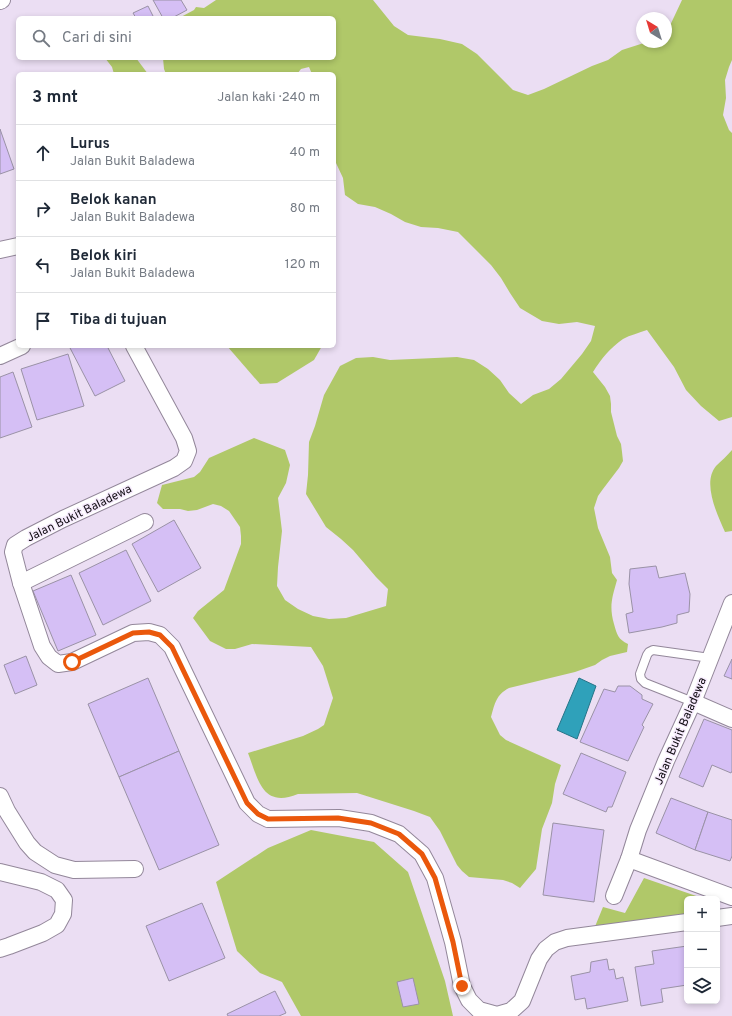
<!DOCTYPE html>
<html lang="id">
<head>
<meta charset="utf-8">
<style>
  body { margin:0; font-family:Overpass,sans-serif; background:#f2f2f3; color:#1f2937 }
  .controls { position:absolute; right:12px; bottom:12px; display:grid; overflow:hidden; border-radius:6px; box-shadow:0 2px 6px #0003 }
  .controls button { width:36px; height:36px; display:grid; place-items:center; padding:0; border:0; border-bottom:1px solid #e0e1e3; background:#fff; color:#1f2937; font:20px sans-serif }
  .compass { position:absolute; left:636px; top:12px; width:36px; height:36px; border-radius:50%; background:#fff; box-shadow:0 2px 6px #0003; rotate:322deg }
  .stop { position:absolute; width:12px; height:12px; margin:-9px; border:3px solid #ea580c; border-radius:50%; background:#fff }
  .stop.end { background:#ea580c; border-color:#fff; box-shadow:0 1px 4px #0008 }
  .list { margin:0; padding:0; list-style:none }
  h2 { display:flex; justify-content:space-between; align-items:center; height:52px; margin:0; padding:0 16px; font-size:17px }
  h2 small { font-size:13px; font-weight:400; color:#747a83 }
  .list li { display:grid; grid-template-columns:26px 1fr auto; gap:12px; align-items:center; box-sizing:border-box; height:56px; padding:0 16px; border-top:1px solid #e0e1e3 }
  .list b { display:block; font-size:15px; white-space:nowrap }
  .list p { margin:0; font-size:13px; white-space:nowrap; color:#747a83 }
  .list em { font-size:13px; font-style:normal; color:#747a83 }
  .icon { flex:none; width:22px; height:22px; fill:none; stroke:currentColor; stroke-width:2; stroke-linecap:round; stroke-linejoin:round }
  .map { position:relative; flex:none; width:732px; height:1016px; overflow:hidden }
  .search { position:absolute; background:#fff; box-shadow:0 2px 6px #0003; left:16px; top:16px; width:320px; height:44px; display:flex; align-items:center; gap:10px; box-sizing:border-box; padding:0 14px; border-radius:6px; color:#747a83; font-size:15px }
  .panel { position:absolute; background:#fff; box-shadow:0 2px 6px #0003; left:16px; top:72px; width:320px; height:276px; border-radius:6px }
  .map>svg:first-child { display:block }
  .green { fill:#b0c869 }
  .water { fill:#2fa1ba; stroke:#267488 }
  .building { fill:#d5bff5; stroke:#9a92a6 }
  .lines { fill:none; stroke-linecap:round; stroke-linejoin:round }
  .lane-casing { stroke:#93879a; stroke-width:10 }
  .street-casing { stroke:#93879a; stroke-width:18 }
  .lane { stroke:#fff; stroke-width:8 }
  .street { stroke:#fff; stroke-width:16 }
  .route { stroke:#ea580c; stroke-width:5 }
  .labels { text-anchor:middle; stroke-width:3; stroke-linejoin:round; paint-order:stroke }
  .street-label { font-size:12px; fill:#100c12; stroke:#f7ecfd }
</style>
</head>
<body>
<div class="map">
<svg width="732" height="1016" viewBox="0 0 732 1016">
  <rect width="100%" height="100%" fill="#ebdef3"/>
  <!-- green -->
  <g class="green">
    <path d="M216 0H373L394 26 408 35 440 39 462 44 477 54 513 90 528 95 544 89 592 66 608 60 622 50 647 42H666V34L682 0H732V60L729 67 725 80 726 98 723 115 729 130 732 133V417L719 421 701 406 686 390 674 367 647 330C639 333 630 335 623 339 610 348 601 359 593 372L605 387 610 396 611 404V412L617 436 621 444 622 452 623 461 619 468 603 489 598 496 594 508 598 528 610 557 612 573 617 580C612 598 609 606 614 624 617 635 618 639 628 644L627 652 610 656 602 660 595 665 575 672 509 688C496 695 495 703 491 717L500 735 506 740 561 765 555 784 552 803 542 829 536 869 520 888 512 883 503 880 469 877 462 871 457 865 440 831 430 817 414 811 357 793 298 794C262 809 258 779 248 753L303 736 318 729 324 725 333 698 323 666 311 647 252 644 235 649H226L210 641 193 618 198 611 224 590 241 544V536L240 527 229 511 221 506 213 504 197 510 188 511 180 509H163L157 503 162 485 194 477 200 472 209 458 254 438 285 450 290 465 286 483 278 498 282 531 278 567 277 586 285 600 298 609 313 616 329 619 346 618 386 606 388 589 376 577 353 550 341 539 326 527 306 494 308 475 309 442 315 426 324 395 340 366 356 358 373 357 390 360 457 357 474 360 488 369 500 380 509 393 521 404 533 395 549 389 561 379 582 354 591 341 595 326 577 322 559 324 542 321 520 308 510 293 501 278 491 265 458 232 438 228 421 227 405 222 391 214 375 207 358 204 345 195 343 178 336 163 334 144V74H312L309 67 301 69 297 74H166L164 69 163 58H334V18H179L194 10 196 7 204 8Z"/>
    <path d="M105 58H136L148 74H114L112 67Z"/>
    <path d="M227 346H322L314 360 277 383 260 384Z"/>
    <path d="M732 450V531L725 532C717 514 702 483 716 466 721 461 727 456 732 450Z"/>
    <path d="M311 830 374 842 408 872 445 981 453 1016H301L282 982 260 973 237 951 216 882 268 848Z"/>
    <path d="M644 878 705 899H687V915L594 929 603 907 625 913Z"/>
  </g>
  <!-- water -->
  <path class="water" d="M579 678 596 686 577 739 557 730Z"/>
  <!-- building -->
  <g class="building">
    <path d="M153 0H181L187 10 172 18H163Z"/>
    <path d="M148 6 154 18H136L133 13Z"/>
    <path d="M0 129 14 169 0 174Z"/>
    <path d="M69 346H107L125 381 95 396Z"/>
    <path d="M68 354 84 406 37 420 21 369Z"/>
    <path d="M13 372 32 427 0 438V377Z"/>
    <path d="M174 520 201 568 158 592 132 544Z"/>
    <path d="M126 550 151 601 103 625 79 573Z"/>
    <path d="M656 566 659 578 685 573 690 594 689 612 677 615V623L662 627 629 633 626 614 633 612 629 584 630 569Z"/>
    <path d="M71 575 96 635 58 651 33 591Z"/>
    <path d="M26 656 37 685 15 694 4 665Z"/>
    <path d="M732 659V679L724 676Z"/>
    <path d="M148 678 179 751 119 777 88 704Z"/>
    <path d="M618 686H630L642 695V699L653 704 642 725 644 727 628 761 580 742 604 689 615 692Z"/>
    <path d="M704 719 732 730V771L731 773 712 765 703 787 679 777Z"/>
    <path d="M179 751 219 845 159 870 119 777Z"/>
    <path d="M581 753 626 772 612 807H608L606 812 563 794Z"/>
    <path d="M671 798 708 812 695 850 656 833Z"/>
    <path d="M708 812 732 820V856L730 861 695 850Z"/>
    <path d="M553 823 604 830 594 902 543 895Z"/>
    <path d="M202 903 225 958 169 981 146 926Z"/>
    <path d="M687 946V985L661 989 663 1002 641 1006 635 967 654 964 652 951Z"/>
    <path d="M607 959 609 970 614 969 616 979 623 977 628 1001 587 1009 585 998 575 1000 571 976 590 972 591 962Z"/>
    <path d="M413 978 419 1004 403 1007 397 982Z"/>
    <path d="M275 991 286 1013 279 1016H228L227 1014Z"/>
  </g>
  <g class="lines">
    <defs>
      <path id="lane" d="M693 702 645 683 641 679 640 674 647 655 649 652 653 650 710 658"/>
      <g id="street">
        <path d="M0 1 2 0"/>
        <path d="M0 250 18 246"/>
        <path d="M134 346 184 438 188 451 184 461 174 468 63 519 26 538 15 545 13 552 21 583 42 646 49 657 58 664 72 662 133 633 149 632 160 635 172 647 247 803 258 814 268 819 339 818 371 823 399 834 422 854 435 878 453 942 462 986 469 1000 479 1010 497 1015 511 1011 522 1001 539 959 546 949 555 942 567 938 687 922"/>
        <path d="M0 356 22 346"/>
        <path d="M21 583 145 522"/>
        <path d="M732 603 693 702 666 761 638 830 629 859 732 897"/>
        <path d="M693 702 732 719"/>
        <path d="M0 796 7 811 27 843 35 852 55 865 74 870 135 869"/>
        <path d="M0 872 41 882 57 890 64 900 63 914 57 925 43 933 9 946 0 949"/>
        <path d="M614 896 629 859"/>
        <path d="M717 918 732 916"/>
      </g>
    </defs>
    <!-- lane casing -->
    <use href="#lane" class="lane-casing"/>
    <!-- street casing -->
    <use href="#street" class="street-casing"/>
    <!-- lane -->
    <use href="#lane" class="lane"/>
    <!-- street -->
    <use href="#street" class="street"/>
  </g>
  <g class="lines">
    <!-- route -->
    <path class="route" d="M72 662 133 633 149 632 160 635 172 647 247 803 258 814 268 819 338 818 371 823 399 834 422 854 435 878 453 942 462 986"/>
  </g>
  <g class="labels">
    <!-- street labels -->
    <g class="street-label">
      <text transform="translate(79 513) rotate(-26)" y="4">Jalan Bukit Baladewa</text>
      <text transform="translate(680 731) rotate(-67)" y="4">Jalan Bukit Baladewa</text>
    </g>
  </g>
</svg>
<div class="controls">
<button>+</button>
<button>−</button>
<button><svg class="icon" aria-label="layers" viewBox="0 0 24 24"><path d="M12 4l9 5-9 5-9-5zM3 14l9 5 9-5"/></svg></button>
</div>
<svg class="compass" viewBox="-18 -18 36 36"><path d="M0-13l5 13h-10z" fill="#e53935"/><path d="M0 13l5-13h-10z" fill="#747a83"/></svg>
<div class="stop" style="left:72px;top:662px"></div>
<div class="stop end" style="left:462px;top:986px"></div>
<div class="search"><svg class="icon" aria-label="search" viewBox="0 0 24 24"><circle cx="10" cy="10" r="6"/><path d="M15 15l6 6"/></svg>Cari di sini</div>
<section class="panel">
<h2>3 mnt<small>Jalan kaki · 240 m</small></h2>
<ul class="list">
<li><svg class="icon" aria-label="ahead" viewBox="0 0 24 24"><path d="M12 20V5M6 11l6-6 6 6"/></svg><div><b>Lurus</b><p>Jalan Bukit Baladewa</p></div><em>40 m</em></li>
<li><svg class="icon" aria-label="right" viewBox="0 0 24 24"><path d="M7 20v-9h11M14 6l5 5-5 5"/></svg><div><b>Belok kanan</b><p>Jalan Bukit Baladewa</p></div><em>80 m</em></li>
<li><svg class="icon" aria-label="left" viewBox="0 0 24 24"><path d="M17 20v-9H6M10 6l-5 5 5 5"/></svg><div><b>Belok kiri</b><p>Jalan Bukit Baladewa</p></div><em>120 m</em></li>
<li><svg class="icon" aria-label="arrive" viewBox="0 0 24 24"><path d="M6 21V4h12l-3 4 3 4H6"/></svg><div><b>Tiba di tujuan</b></div></li>
</ul>
</section>
</div>
</body>
</html>
